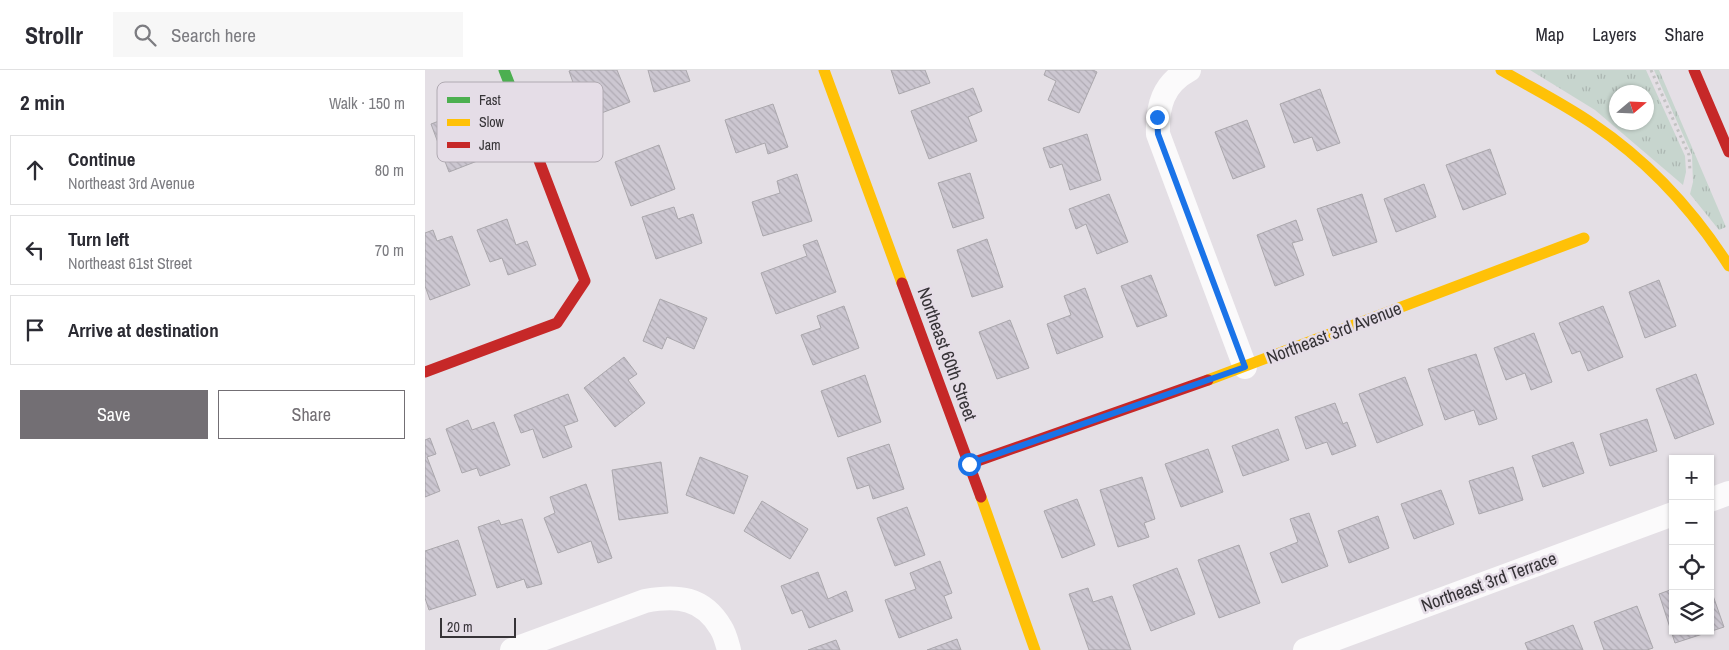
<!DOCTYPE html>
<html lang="en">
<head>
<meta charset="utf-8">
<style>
  body { margin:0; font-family:"Archivo Narrow",sans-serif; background:#f7f7f7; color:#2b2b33 }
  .controls { position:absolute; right:15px; bottom:15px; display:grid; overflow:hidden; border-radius:0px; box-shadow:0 1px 4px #0004 }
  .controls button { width:45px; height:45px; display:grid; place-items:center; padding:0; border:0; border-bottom:1px solid #e1e1e2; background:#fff; color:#2b2b33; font:25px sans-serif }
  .compass { position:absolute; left:1184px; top:15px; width:45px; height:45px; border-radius:50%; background:#fff; box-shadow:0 1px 4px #0004; rotate:71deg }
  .scale { position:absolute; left:15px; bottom:12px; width:76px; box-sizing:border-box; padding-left:5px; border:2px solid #363337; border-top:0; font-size:14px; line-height:18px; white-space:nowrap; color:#363337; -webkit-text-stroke:4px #e5dde7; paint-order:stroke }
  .stop { position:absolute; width:15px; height:15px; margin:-11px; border:4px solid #1a73e8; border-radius:50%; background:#fff }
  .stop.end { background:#1a73e8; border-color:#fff; box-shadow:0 1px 5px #0008 }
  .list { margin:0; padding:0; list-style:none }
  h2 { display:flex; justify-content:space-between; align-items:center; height:65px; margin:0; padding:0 20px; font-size:21px }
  h2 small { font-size:16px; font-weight:400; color:#7c7c81 }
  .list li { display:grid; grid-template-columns:32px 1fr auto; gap:15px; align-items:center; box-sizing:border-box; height:70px; margin:0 10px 10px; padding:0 10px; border:1px solid #e1e1e2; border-radius:0px }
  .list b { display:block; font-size:19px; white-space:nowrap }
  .list p { margin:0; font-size:16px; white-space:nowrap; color:#7c7c81 }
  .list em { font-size:16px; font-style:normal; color:#7c7c81 }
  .actions { display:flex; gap:10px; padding:15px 20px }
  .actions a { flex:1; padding:11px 0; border:1px solid #736f74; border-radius:0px; text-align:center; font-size:18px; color:#736f74 }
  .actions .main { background:#736f74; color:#fff }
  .icon { flex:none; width:28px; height:28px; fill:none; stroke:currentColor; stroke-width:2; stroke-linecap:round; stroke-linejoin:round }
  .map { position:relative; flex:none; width:1304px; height:580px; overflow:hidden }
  header { display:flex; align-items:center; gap:30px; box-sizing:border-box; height:70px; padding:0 25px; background:#fff; border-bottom:1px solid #e1e1e2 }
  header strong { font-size:24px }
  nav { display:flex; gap:28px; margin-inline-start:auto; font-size:18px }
  .search { width:350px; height:45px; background:#f7f7f7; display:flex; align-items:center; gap:12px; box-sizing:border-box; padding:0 18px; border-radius:0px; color:#7c7c81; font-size:19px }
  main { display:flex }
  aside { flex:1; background:#fff }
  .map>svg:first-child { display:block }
  .grass { fill:url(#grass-tufts); fill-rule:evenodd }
  .building { fill:url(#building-back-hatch); stroke:#aaa7ac }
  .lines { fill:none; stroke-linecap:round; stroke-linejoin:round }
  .path { stroke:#c2c2c2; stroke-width:3; stroke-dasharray:2.5 4; stroke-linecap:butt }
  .street { stroke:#fbfafb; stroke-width:24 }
  .fast { stroke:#4caf50; stroke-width:11 }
  .slow { stroke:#ffc107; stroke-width:11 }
  .jam { stroke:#c62828; stroke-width:11 }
  .route { stroke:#1a73e8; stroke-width:6 }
  .labels { text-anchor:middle; stroke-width:5; stroke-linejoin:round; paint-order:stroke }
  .street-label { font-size:18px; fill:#363337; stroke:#e5dde7 }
  .key { fill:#e5dde7; stroke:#b0aab2; stroke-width:1 }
  .key-label { font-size:14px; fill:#363337 }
</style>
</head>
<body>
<header>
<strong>Strollr</strong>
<div class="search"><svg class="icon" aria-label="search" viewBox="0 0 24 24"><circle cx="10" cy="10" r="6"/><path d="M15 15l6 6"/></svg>Search here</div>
<nav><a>Map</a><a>Layers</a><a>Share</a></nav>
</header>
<main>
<aside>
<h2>2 min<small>Walk · 150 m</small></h2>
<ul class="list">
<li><svg class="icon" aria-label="ahead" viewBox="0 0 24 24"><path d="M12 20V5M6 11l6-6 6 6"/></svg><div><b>Continue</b><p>Northeast 3rd Avenue</p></div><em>80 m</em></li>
<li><svg class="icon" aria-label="left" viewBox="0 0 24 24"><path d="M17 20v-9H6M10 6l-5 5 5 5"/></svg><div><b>Turn left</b><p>Northeast 61st Street</p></div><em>70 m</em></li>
<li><svg class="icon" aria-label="arrive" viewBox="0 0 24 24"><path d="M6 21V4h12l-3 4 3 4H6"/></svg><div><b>Arrive at destination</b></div></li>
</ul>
<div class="actions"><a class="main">Save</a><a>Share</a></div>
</aside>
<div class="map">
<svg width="1304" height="580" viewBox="0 0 1304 580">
  <defs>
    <pattern id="grass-tufts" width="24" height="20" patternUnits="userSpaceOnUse" patternTransform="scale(1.25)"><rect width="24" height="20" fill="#c7d5ce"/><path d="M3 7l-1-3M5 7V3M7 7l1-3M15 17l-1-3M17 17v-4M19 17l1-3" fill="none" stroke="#acb7b2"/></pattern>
    <pattern id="building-back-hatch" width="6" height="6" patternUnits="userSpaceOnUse" patternTransform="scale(1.25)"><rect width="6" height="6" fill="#ccc7d1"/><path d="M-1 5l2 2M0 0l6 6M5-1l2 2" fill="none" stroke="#b0abb4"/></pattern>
  </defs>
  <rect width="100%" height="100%" fill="#e4dfe5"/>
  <!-- grass -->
  <g class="grass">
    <path d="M1105 0H1221L1260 86 1261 102 1258 115 1170 40ZM1192 22H1222V52H1192Z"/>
    <path d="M1229 0H1234L1301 157 1294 160 1265 124 1268 112 1267 85Z"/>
  </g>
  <!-- building -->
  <g class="building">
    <path d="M147 0H192L205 32 174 44 163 16 151 21 144 1Z"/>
    <path d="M223 0H261L265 11 229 22Z"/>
    <path d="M466 0H500L505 13 474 24Z"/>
    <path d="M621 0H668L672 2 654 43 623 30 631 11 619 5Z"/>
    <path d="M548 18 557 41 543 47 552 71 504 89 486 41Z"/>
    <path d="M895 19 915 73 892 81 887 67 869 73 855 34Z"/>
    <path d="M348 34 363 77 343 84 340 73 311 83 300 50Z"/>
    <path d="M54 36 61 56 50 60 60 88 24 102 6 54Z"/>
    <path d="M822 50 840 97 808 109 790 62Z"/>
    <path d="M662 64 676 110 645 120 637 94 625 98 618 78Z"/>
    <path d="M234 75 250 119 206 136 190 92Z"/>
    <path d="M1065 79 1081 124 1038 140 1021 95Z"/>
    <path d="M545 103 559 148 528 158 513 113Z"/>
    <path d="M372 104 387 151 338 166 327 132 355 123 352 111Z"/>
    <path d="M999 114 1011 147 971 162 959 129Z"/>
    <path d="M684 124 703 172 672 184 661 154 651 159 644 139Z"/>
    <path d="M937 124 952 172 908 186 892 139Z"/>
    <path d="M249 137 253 149 268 144 277 173 231 189 217 147Z"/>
    <path d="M82 149 91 175 102 171 111 195 83 205 77 188 65 192 52 160Z"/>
    <path d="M871 150 878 170 867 173 879 205 850 216 832 165Z"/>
    <path d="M8 160 12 171 27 166 45 215 5 230 0 216V163Z"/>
    <path d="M562 169 578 217 547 227 532 180Z"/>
    <path d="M392 170 411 222 351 244 336 203 382 186 378 175Z"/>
    <path d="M726 205 742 246 712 257 696 216Z"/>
    <path d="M1234 210 1251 256 1220 268 1204 222Z"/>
    <path d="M660 218 678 267 632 284 622 254 646 245 639 226Z"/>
    <path d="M235 229 282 248 269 279 242 267 237 279 218 271Z"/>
    <path d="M419 236 434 278 388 295 376 265 396 258 392 246Z"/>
    <path d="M1178 236 1198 287 1163 301 1155 281 1147 284 1134 253Z"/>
    <path d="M585 250 604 298 572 309 554 262Z"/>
    <path d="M1109 263 1127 312 1106 320 1100 303 1081 310 1069 278Z"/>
    <path d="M1051 284 1072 349 1054 355 1049 340 1020 350 1003 299Z"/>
    <path d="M199 287 212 304 203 310 220 333 190 357 159 318Z"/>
    <path d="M1271 304 1289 354 1250 369 1231 319Z"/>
    <path d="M440 305 456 352 413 367 396 321Z"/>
    <path d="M980 307 998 355 952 373 934 324Z"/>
    <path d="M143 324 153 351 139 356 147 377 118 388 108 359 96 363 89 345Z"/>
    <path d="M910 333 918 354 922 352 931 376 907 385 902 372 881 379 870 347Z"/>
    <path d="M1222 349 1232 381 1185 396 1175 364Z"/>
    <path d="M43 350 47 360 69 352 85 395 55 406 52 398 37 403 21 359Z"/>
    <path d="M853 359 864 390 818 406 807 376Z"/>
    <path d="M5 368 11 384 2 387 15 421 0 427V370Z"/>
    <path d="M1148 372 1159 403 1118 417 1107 386Z"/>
    <path d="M464 374 479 419 448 429 444 415 432 419 422 388Z"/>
    <path d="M783 379 798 422 756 437 740 394Z"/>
    <path d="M275 387 323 406 309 444 261 425Z"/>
    <path d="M236 392 243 443 194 450 187 400Z"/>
    <path d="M1088 397 1098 430 1054 444 1044 411Z"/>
    <path d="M717 407 730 449 719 453 724 467 693 477 675 420Z"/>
    <path d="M161 414 187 488 173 493 166 471 133 483 119 448 130 443 125 427Z"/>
    <path d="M1016 420 1029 454 989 469 976 434Z"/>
    <path d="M652 429 670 475 637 488 619 441Z"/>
    <path d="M337 431 383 459 365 489 319 461Z"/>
    <path d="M482 437 500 485 470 496 452 448Z"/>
    <path d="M884 443 903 496 857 513 845 483 873 472 865 449Z"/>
    <path d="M953 446 964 478 924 493 913 461Z"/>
    <path d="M97 449 117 514 102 518 99 509 72 518 53 457 74 450 76 455Z"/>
    <path d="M33 470 51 525 4 540 0 528V481Z"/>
    <path d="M814 475 835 533 794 548 773 490Z"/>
    <path d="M515 491 527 523 519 526 527 548 474 568 460 530 491 519 485 503Z"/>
    <path d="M752 498 770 544 726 561 708 515Z"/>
    <path d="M393 502 403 529 421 521 428 541 384 558 377 540 367 544 356 516Z"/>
    <path d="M1285 517 1299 557 1250 573 1234 524 1248 519V561H1285Z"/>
    <path d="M663 518 668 532 687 526 706 580H664L644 524Z"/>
    <path d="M1212 536 1228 578 1222 580H1179L1169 552Z"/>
    <path d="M1148 555 1158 580H1103L1100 573Z"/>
    <path d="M532 569 536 580H502Z"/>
    <path d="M411 570 415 580H383Z"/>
  </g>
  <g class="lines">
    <!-- path -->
    <path class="path" d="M1226 0 1264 85 1265 101"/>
    <!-- street -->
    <g class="street">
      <path d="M764 0C738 14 732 36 733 64L820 297"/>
      <path d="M1285 430 1304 423"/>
      <path d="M87 580 220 531C252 525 278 527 296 558 300 564 302 573 304 580"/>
      <path d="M880 580 1248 444"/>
    </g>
    <!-- fast -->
    <path class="fast" d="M79 0 102 59"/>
    <!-- slow -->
    <g class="slow">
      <path d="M399 0 477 213"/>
      <path d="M1076 0C1107 18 1139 34 1168 54 1223 91 1268 140 1304 196"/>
      <path d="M783 310 1159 168"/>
      <path d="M556 427 610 580"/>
    </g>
    <!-- jam -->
    <g class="jam">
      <path d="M1269 0 1304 82"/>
      <path d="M477 213 556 427"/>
      <path d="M0 302 132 253 160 211 102 59"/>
      <path d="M544 394 783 310"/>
    </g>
  </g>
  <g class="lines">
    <!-- route -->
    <path class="route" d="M544 394 820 297 733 64 732 47"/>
  </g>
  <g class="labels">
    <!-- street labels -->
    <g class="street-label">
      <text transform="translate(909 263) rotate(-21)" y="6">Northeast 3rd Avenue</text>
      <text transform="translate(522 284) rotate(70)" y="6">Northeast 60th Street</text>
      <text transform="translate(1064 512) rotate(-20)" y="6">Northeast 3rd Terrace</text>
    </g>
  </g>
  <!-- legend -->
  <rect x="12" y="12" width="166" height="80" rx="8" class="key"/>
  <rect x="22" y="27" width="23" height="6" fill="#4caf50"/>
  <rect x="22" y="49" width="23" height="7" fill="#ffc107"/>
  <rect x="22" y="72" width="23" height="6" fill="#c62828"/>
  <g class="key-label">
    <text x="54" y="35">Fast</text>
    <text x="54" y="57">Slow</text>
    <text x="54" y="80">Jam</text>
  </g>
</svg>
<div class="controls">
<button>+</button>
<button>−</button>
<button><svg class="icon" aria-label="locate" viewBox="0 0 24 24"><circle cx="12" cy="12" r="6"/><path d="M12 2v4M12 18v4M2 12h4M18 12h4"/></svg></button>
<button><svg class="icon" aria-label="layers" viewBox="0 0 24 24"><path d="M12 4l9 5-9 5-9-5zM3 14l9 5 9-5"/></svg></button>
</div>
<svg class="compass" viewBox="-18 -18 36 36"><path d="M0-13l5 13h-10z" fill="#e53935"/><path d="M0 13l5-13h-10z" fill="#7c7c81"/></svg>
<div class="scale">20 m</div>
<div class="stop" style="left:544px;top:394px"></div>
<div class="stop end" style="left:732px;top:47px"></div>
</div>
</main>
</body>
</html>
